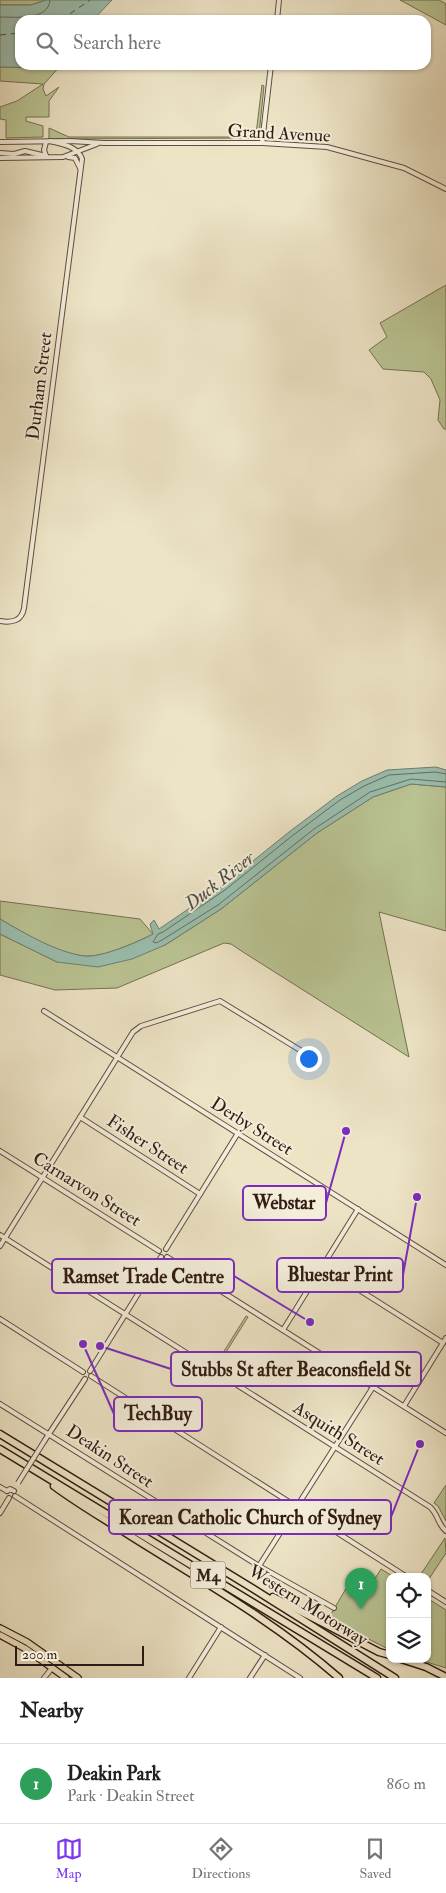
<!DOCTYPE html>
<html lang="en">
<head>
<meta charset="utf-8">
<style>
  body { margin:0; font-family:"IM FELL Double Pica",serif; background:#f2f2f2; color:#202124 }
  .controls { position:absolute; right:15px; bottom:15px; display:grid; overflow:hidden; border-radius:10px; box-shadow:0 1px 4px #0004 }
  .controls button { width:45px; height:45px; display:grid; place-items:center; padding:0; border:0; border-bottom:1px solid #e0e0e0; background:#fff; color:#202124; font:25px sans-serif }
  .scale { position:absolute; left:15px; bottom:12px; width:129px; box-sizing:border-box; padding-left:5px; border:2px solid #311c13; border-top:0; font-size:14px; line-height:18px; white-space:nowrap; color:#311c13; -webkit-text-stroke:4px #f3edda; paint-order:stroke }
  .you { position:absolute; left:308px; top:1058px; width:18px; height:18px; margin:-12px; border:4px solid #fff; border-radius:50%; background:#1a73e8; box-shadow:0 0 0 8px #1a73e833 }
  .badge { display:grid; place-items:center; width:32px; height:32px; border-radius:50%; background:#7c3aed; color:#fff; font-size:16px; font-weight:700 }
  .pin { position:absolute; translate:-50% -41px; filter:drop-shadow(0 1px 2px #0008) }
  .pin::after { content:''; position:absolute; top:26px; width:18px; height:15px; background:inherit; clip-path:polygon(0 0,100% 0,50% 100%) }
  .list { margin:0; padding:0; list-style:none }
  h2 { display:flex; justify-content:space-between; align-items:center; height:65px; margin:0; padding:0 20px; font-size:21px }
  h2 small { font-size:16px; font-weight:400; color:#757577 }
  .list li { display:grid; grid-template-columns:32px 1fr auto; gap:15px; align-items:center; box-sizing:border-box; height:80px; padding:0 20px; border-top:1px solid #e0e0e0 }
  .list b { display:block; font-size:19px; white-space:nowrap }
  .list p { margin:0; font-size:16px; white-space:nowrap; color:#757577 }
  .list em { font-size:16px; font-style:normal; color:#757577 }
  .icon { flex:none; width:28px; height:28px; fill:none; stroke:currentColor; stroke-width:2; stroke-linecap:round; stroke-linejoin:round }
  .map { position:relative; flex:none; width:446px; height:1678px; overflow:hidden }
  .search { position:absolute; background:#fff; box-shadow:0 1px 4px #0004; left:15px; right:15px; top:15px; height:55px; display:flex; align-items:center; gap:12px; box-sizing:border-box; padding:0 18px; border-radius:15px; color:#757577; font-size:19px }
  .sheet { height:145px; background:#fff }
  nav { display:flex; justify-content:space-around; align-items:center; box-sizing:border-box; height:70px; border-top:1px solid #e0e0e0; background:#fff; font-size:14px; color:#757577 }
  nav a { display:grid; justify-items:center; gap:2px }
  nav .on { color:#7c3aed }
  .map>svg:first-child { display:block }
  .green { fill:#bac493; stroke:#767053 }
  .water { fill:#9abfaf; stroke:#707e71 }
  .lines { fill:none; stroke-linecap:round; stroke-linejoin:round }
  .shore { stroke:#666e61; stroke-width:1 }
  .ferry { stroke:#504d42; stroke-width:1; stroke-dasharray:6 5; stroke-linecap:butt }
  .minor-casing { stroke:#604e40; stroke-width:6 }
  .trunk-casing { stroke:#311c13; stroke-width:8 }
  .motorway-casing { stroke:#311c13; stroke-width:9 }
  .minor { stroke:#f3edda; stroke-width:4 }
  .trunk { stroke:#ede4c6; stroke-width:5.5 }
  .motorway { stroke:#ede4c6; stroke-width:6 }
  .minor-bridge-casing { stroke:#604e40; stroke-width:6; stroke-linecap:butt }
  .minor-bridge { stroke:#f3edda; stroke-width:4 }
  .labels { text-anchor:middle; stroke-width:4; stroke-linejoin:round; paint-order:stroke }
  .shield { fill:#f3edda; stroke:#6b5b4f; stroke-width:1 }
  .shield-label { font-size:16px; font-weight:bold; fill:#311c13 }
  .street-label { font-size:18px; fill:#311c13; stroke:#f3edda }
  .water-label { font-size:19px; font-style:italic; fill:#504d42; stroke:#f3edda }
  .leader { fill:none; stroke:#7b2cbf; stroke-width:2 }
  .callout-dot { fill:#7b2cbf; stroke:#f3edda; stroke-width:2 }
  .callout { fill:#f3edda; stroke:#7b2cbf; stroke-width:2 }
  .callout-label { font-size:19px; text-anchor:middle; font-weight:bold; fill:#311c13 }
</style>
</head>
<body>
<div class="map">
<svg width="446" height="1678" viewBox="0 0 446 1678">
  <rect width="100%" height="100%" fill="#ede4c6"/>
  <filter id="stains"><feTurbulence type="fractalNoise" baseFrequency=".004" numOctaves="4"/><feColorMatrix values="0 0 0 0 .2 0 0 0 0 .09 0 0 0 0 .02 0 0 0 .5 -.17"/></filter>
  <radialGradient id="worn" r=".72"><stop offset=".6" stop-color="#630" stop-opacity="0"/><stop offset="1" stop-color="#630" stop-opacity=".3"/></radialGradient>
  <!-- green -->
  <g class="green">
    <path d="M0 0H46L31 5H0Z"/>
    <path d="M400 0H439L446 4V25Z"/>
    <path d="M53 65H61L44 84 43 89 46 96 59 87 49 101V117H26V121L43 126V137L6 138V120L0 119V107L17 101 43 84 0 81V67L50 68Z"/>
    <path d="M262 85 264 86 259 135 256 138 49 139V128L69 137H254L256 134Z"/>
    <path d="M446 285V429H444L438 420 440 400 431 379 424 372 383 369 369 350 387 337 380 323Z"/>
    <path d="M411 784 446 787V931L379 912 409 1057 243 952 231 944 224 943 117 988 55 990 0 975V934L57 962 165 945 221 909 317 833 373 797Z"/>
    <path d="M0 901 140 919 153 934C137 942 102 958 84 956 56 953 24 933 0 919Z"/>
    <path d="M246 1316 248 1317 218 1365 216 1364Z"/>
    <path d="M446 1485V1521L438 1506 434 1503Z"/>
    <path d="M445 1538 446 1553 427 1582V1577H419Z"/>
    <path d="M381 1569 394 1577H390V1650L355 1632 327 1621 351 1580 367 1591Z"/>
    <path d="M427 1598 446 1610V1668L417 1659H427Z"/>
  </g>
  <!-- water -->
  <g class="water">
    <path d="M46 0H112L93 20H20V65H53L50 68 0 67V5H31Z"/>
    <path d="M436 767 446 770V787L411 784 373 797 317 833 221 909 165 945 132 959 98 967 57 962 0 934V919C24 933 56 952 84 956 101 958 138 942 153 934L150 924 154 920 159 929 222 886 289 832 337 796 362 781 387 770Z"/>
  </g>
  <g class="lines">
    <!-- shore -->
    <g class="shore">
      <path d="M0 17C15 17 49 21 50 0"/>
      <path d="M446 774 435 772 389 775 364 786 340 800 292 836 225 890 163 932 158 934 153 942 156 943 162 940 218 905 314 829 370 792 411 779 446 782"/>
    </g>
    <!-- ferry -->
    <g class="ferry">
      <path d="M61 20 90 0"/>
      <path d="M0 35 20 33"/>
    </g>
    <defs>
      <g id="minor">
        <path d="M277 20 279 0"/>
        <path d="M0 142 70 141 104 143H262L327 147 404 168 446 189"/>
        <path d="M46 142 44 150 46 156"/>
        <path d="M262 143 271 65"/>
        <path d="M0 153 14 154 25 151 46 156"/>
        <path d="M68 157 75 158 80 168"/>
        <path d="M0 158 63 157 97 144"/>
        <path d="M0 621C12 623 22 621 24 608L82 159C78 146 61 144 50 141"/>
        <path d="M44 1011 446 1265"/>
        <path d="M80 1117 200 1194"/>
        <path d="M0 1151 159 1251"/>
        <path d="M0 1235 430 1507C438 1514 438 1525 446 1531"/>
        <path d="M0 1246 133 1032 141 1026 220 1001 313 1058"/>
        <path d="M166 1249 238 1133"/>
        <path d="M167 1257 446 1433"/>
        <path d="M323 1267 443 1343"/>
        <path d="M0 1319 83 1372"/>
        <path d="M283 1330 358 1209"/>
        <path d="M90 1371 161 1257"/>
        <path d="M91 1376 407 1577"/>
        <path d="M0 1404 259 1566 334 1608"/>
        <path d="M404 1406 446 1338"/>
        <path d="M45 1440 85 1379"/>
        <path d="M0 1487 7 1491"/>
        <path d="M7 1491 10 1489 14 1491"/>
        <path d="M15 1496 300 1678"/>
        <path d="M0 1513 9 1498"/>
        <path d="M259 1566 373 1387"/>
        <path d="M427 1590 446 1602"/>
        <path d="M44 1678 52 1668"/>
        <path d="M189 1678 221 1627"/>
        <path d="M250 1678 265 1655"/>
      </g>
      <g id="trunk">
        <path d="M0 1628 27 1642 78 1678"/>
        <path d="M0 1635 26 1649 66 1678"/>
      </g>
      <g id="motorway">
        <path d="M0 1434 252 1588 395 1678"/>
        <path d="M0 1449 377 1678"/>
        <path d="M54 1486C74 1501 96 1514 118 1528 193 1576 272 1619 339 1678"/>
        <path d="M273 1597 379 1652 390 1655"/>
        <path d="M401 1659 426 1667 446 1677"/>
      </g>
    </defs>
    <!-- minor casing -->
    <use href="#minor" class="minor-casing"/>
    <!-- trunk casing -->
    <use href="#trunk" class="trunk-casing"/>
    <!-- motorway casing -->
    <use href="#motorway" class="motorway-casing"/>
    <!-- minor -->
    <use href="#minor" class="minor"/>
    <!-- trunk -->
    <use href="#trunk" class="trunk"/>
    <!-- motorway -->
    <use href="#motorway" class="motorway"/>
    <defs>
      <path id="minor-bridge" d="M18 1483 45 1440"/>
    </defs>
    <!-- minor-bridge casing -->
    <use href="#minor-bridge" class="minor-bridge-casing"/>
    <!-- minor-bridge -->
    <use href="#minor-bridge" class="minor-bridge"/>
  </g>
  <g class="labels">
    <!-- shield labels -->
    <rect class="shield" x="190.5" y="1561.5" width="35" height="27" rx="4"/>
    <g class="shield-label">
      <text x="208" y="1581">M4</text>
    </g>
    <!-- street labels -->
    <g class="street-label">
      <text transform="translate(279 133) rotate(3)" y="6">Grand Avenue</text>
      <text transform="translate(39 386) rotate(-83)" y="6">Durham Street</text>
      <text transform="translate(252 1126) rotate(32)" y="6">Derby Street</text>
      <text transform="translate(148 1144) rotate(33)" y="6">Fisher Street</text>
      <text transform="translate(87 1189) rotate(32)" y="6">Carnarvon Street</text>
      <text transform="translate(339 1433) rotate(32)" y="6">Asquith Street</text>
      <text transform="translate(110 1456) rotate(33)" y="6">Deakin Street</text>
      <text transform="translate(308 1605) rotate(32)" y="6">Western Motorway</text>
    </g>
    <!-- water labels -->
    <g class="water-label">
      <text transform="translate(219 880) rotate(-38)" y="7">Duck River</text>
    </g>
  </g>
  <!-- callouts -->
  <path class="leader" d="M346 1131L326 1203M417 1197L403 1275M310 1322L234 1276M100 1346L171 1369M83 1344L114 1414M420 1444L391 1517"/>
  <g class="callout-dot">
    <circle cx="346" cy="1131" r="5"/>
    <circle cx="417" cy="1197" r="5"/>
    <circle cx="310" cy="1322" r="5"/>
    <circle cx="100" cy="1346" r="5"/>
    <circle cx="83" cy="1344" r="5"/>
    <circle cx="420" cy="1444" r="5"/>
  </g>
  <g class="callout">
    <rect x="243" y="1186" width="83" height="34" rx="5"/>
    <rect x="277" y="1258" width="126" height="34" rx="5"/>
    <rect x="52" y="1259" width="182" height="34" rx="5"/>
    <rect x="171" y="1352" width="250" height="34" rx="5"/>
    <rect x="114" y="1397" width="88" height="34" rx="5"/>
    <rect x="109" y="1500" width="282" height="34" rx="5"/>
  </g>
  <g class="callout-label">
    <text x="284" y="1209">Webstar</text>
    <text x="340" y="1281">Bluestar Print</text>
    <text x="143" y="1283">Ramset Trade Centre</text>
    <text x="296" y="1376">Stubbs St after Beaconsfield St</text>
    <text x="158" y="1420">TechBuy</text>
    <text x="250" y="1524">Korean Catholic Church of Sydney</text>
  </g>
  <rect width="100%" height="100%" filter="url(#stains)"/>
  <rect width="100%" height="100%" fill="url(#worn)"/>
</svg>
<div class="controls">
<button><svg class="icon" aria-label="locate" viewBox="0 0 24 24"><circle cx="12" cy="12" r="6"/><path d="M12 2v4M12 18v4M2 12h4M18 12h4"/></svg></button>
<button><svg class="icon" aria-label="layers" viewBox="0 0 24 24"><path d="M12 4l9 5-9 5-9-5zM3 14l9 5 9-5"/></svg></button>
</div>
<div class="scale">200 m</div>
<div class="you"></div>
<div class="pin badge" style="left:361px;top:1609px;background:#2e9e5b">1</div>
<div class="search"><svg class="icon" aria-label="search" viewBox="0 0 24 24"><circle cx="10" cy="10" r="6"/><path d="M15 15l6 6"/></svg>Search here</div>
</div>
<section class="sheet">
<h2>Nearby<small></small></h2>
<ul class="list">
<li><span class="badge" style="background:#2e9e5b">1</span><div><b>Deakin Park</b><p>Park · Deakin Street</p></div><em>860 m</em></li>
</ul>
</section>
<nav>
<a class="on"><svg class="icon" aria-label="map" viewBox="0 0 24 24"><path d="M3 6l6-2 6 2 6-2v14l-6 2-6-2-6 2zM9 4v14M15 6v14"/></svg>Map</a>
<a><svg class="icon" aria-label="directions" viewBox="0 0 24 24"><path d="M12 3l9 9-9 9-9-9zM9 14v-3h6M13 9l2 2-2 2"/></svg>Directions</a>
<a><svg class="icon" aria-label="saved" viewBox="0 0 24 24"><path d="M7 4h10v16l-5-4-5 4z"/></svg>Saved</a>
</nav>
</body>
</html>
